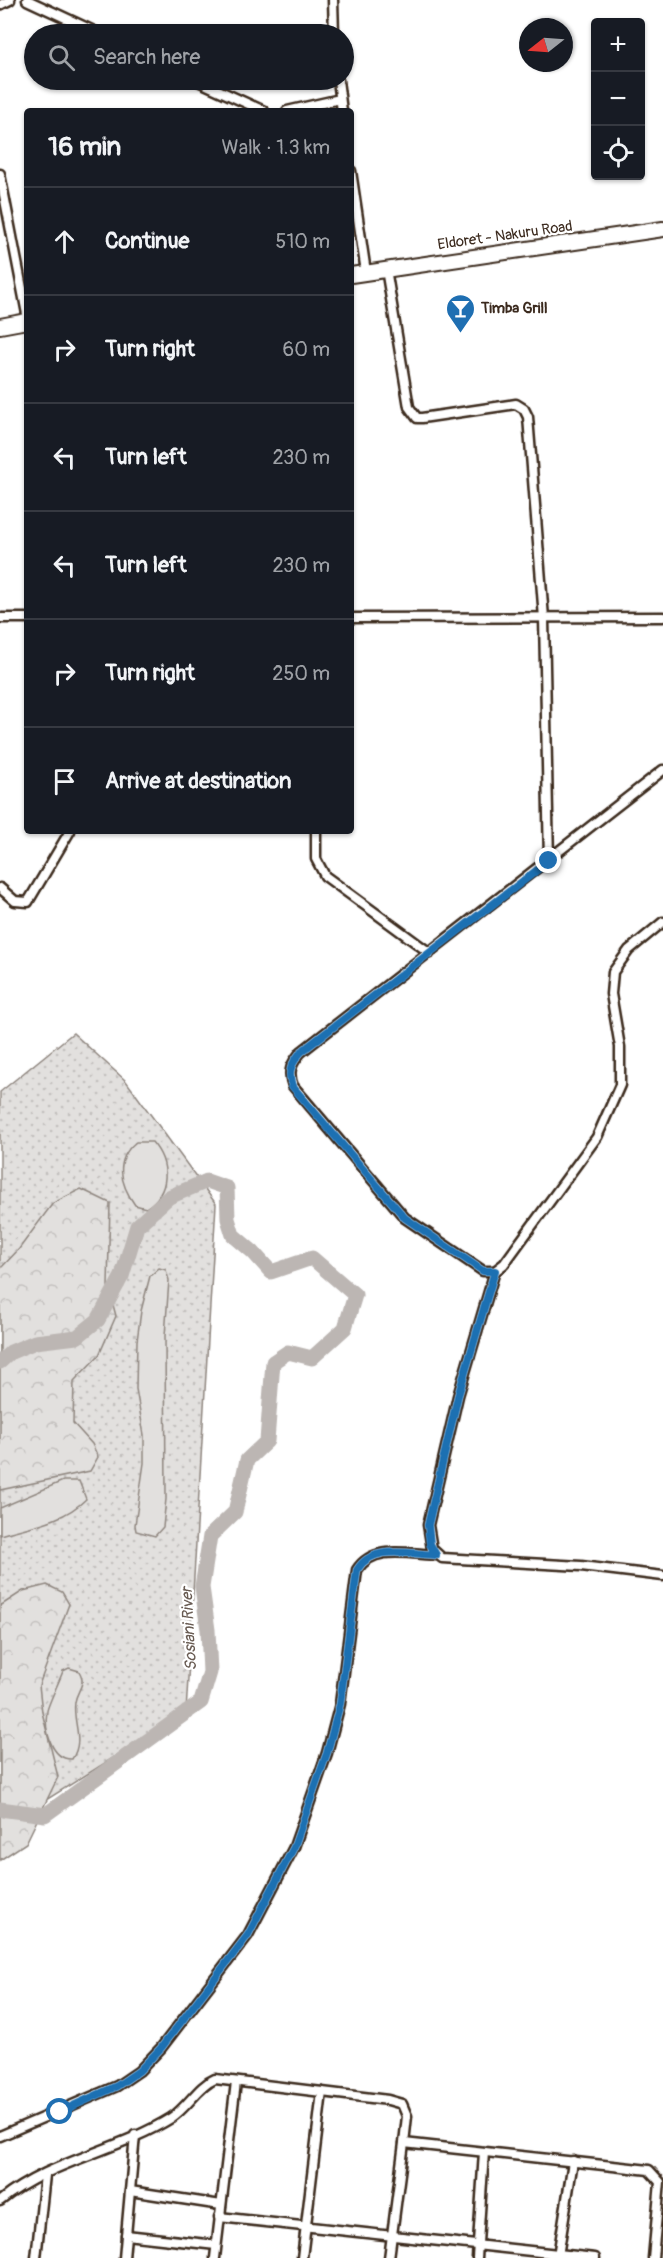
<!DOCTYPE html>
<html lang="en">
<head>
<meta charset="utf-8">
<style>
  body { margin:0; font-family:Pangolin,sans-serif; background:#242831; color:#f1f3f6 }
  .controls { position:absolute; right:18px; top:18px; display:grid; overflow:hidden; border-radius:6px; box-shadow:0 2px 4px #0004 }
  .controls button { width:54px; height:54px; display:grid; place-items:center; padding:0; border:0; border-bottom:2px solid #363941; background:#171b24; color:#f1f3f6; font:30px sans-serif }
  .compass { position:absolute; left:519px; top:18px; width:54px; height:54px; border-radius:50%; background:#171b24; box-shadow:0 2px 4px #0004; rotate:253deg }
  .stop { position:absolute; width:18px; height:18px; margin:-14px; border:4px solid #1f6fb2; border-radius:50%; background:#fff }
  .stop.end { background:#1f6fb2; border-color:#fff; box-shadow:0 2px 6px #0008 }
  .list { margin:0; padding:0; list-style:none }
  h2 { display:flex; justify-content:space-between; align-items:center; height:78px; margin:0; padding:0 24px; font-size:26px }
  h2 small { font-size:20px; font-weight:400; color:#9ea1a6 }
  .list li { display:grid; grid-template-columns:39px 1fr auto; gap:18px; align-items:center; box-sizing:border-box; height:108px; padding:0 24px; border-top:2px solid #363941 }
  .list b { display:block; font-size:22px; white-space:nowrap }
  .list em { font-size:20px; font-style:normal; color:#9ea1a6 }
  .icon { flex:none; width:33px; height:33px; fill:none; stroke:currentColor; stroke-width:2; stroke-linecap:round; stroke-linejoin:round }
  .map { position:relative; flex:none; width:663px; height:2258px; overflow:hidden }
  .search { position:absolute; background:#171b24; box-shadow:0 2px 4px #0004; left:24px; top:24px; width:330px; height:66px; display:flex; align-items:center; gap:15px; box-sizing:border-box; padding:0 21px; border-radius:33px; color:#9ea1a6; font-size:22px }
  .panel { position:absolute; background:#171b24; box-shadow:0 2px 4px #0004; left:24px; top:108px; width:330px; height:726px; border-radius:6px }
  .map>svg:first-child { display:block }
  .grass { fill:url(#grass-dots); stroke:#8e857e; stroke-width:1.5 }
  .forest { fill:url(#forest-crowns); stroke:#8e857e; stroke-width:1.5 }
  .park { fill:#e2e0de; stroke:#8e857e; stroke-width:1.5 }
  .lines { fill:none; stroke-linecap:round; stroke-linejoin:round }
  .river { stroke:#bcb6b3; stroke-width:15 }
  .minor-casing { stroke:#3b2a1e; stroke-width:13 }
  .trunk-casing { stroke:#3b2a1e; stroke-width:18 }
  .minor { stroke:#fff; stroke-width:8 }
  .trunk { stroke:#fff; stroke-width:14 }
  .route { stroke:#1f6fb2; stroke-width:8 }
  .labels { text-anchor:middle; stroke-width:4.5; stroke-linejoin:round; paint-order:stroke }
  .street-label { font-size:15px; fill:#3b2a1e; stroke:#fff }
  .poi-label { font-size:15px; font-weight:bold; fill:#3b2a1e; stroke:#fff; text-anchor:start }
  .water-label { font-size:16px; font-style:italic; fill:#685b52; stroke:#fff }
</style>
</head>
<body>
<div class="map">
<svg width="663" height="2258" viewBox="0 0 663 2258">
  <defs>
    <pattern id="grass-dots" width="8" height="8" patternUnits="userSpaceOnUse" patternTransform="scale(1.5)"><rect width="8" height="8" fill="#e2e0de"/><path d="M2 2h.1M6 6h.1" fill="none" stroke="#c3c0be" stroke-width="1.8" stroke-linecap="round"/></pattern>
    <pattern id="forest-crowns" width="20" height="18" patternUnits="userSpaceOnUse" patternTransform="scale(1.5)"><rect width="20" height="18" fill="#e2e0de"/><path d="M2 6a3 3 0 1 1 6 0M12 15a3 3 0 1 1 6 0" fill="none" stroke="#c3c0be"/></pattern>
  </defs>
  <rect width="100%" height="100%" fill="#fff"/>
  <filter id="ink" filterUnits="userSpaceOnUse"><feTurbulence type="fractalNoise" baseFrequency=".0167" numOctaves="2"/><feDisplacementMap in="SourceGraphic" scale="12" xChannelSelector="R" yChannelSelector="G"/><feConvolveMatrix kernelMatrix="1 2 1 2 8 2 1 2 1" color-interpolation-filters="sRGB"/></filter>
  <g filter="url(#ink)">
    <!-- grass -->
    <path class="grass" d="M73 1033 126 1081 216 1204 186 1712 0 1829V1092Z"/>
    <!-- forest -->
    <g class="forest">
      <path d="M81 1189 110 1203 108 1286 116 1316 99 1355 74 1381 73 1423 92 1444 98 1457 90 1471 0 1490V1269L19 1249 53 1203Z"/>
      <path d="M47 1585 62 1592 69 1604 39 1685 42 1712 58 1777 26 1843 0 1860V1606L23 1591Z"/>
    </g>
    <!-- park -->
    <g class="park">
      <path d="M136 1142H152C170 1163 171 1192 146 1208L135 1205C120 1184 114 1160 136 1142Z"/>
      <path d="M159 1268 166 1270 169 1280 165 1336 166 1499 163 1527 155 1536 136 1531 135 1525 144 1463V1435L136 1389 137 1341 141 1311 150 1276Z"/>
      <path d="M63 1481H79L86 1499C63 1522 31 1526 0 1535V1508Z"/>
      <path d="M69 1668 79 1671C87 1685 77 1689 75 1702 72 1723 85 1739 72 1759 51 1760 44 1729 47 1711 48 1704 60 1680 63 1671Z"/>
    </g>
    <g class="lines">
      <!-- river -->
      <path class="river" d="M0 1362 11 1352 35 1342 77 1337 98 1320 122 1276 137 1226 169 1197 207 1181 227 1188 228 1219 233 1235 253 1252 271 1272 312 1258 355 1295 345 1328 312 1358 288 1352 273 1362 267 1441 247 1460 235 1512 210 1536 202 1587 208 1630 210 1672 201 1702 45 1815 0 1809"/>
      <defs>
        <g id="minor">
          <path d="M27 0 100 34"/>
          <path d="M333 0 334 34"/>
          <path d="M0 5 10 0"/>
          <path d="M196 80 264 111"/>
          <path d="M338 80 342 111"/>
          <path d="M287 111 340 99"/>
          <path d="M351 171 366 272"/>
          <path d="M0 174 27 314"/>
          <path d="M386 269 409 407 417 418H422L516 404 524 409 528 417 544 618 549 861"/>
          <path d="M0 618H27"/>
          <path d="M351 618 663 617"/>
          <path d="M316 831V859L325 876 430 953"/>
          <path d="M0 888 15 901 28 902 70 831"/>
          <path d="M663 922 629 950 613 972 611 994 620 1047V1085L597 1137 504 1264 495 1271 458 1396 428 1525 432 1549 442 1558 581 1566 663 1576"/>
          <path d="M495 1271H483L405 1218 293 1086C287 1071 292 1063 301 1052L663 770"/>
          <path d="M0 2136 117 2086 139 2071 161 2048 248 1935 294 1847 327 1753 340 1704 357 1570C373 1544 409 1554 436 1555"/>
          <path d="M130 2191 221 2205"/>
          <path d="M0 2201C49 2161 118 2151 171 2118 188 2107 198 2086 215 2079L388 2100 402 2104 407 2116 404 2143 649 2170 660 2182 653 2258"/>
          <path d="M219 2217 595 2258"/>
          <path d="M126 2235 216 2245"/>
          <path d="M558 2256 573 2161"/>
          <path d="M36 2258 45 2175"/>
          <path d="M124 2258 135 2135"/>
          <path d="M215 2258 236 2082"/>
          <path d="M302 2258 322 2092"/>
          <path d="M389 2258 404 2143"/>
          <path d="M477 2258 484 2152"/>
        </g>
        <g id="trunk">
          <path d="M351 275 663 229"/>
          <path d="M0 326 27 321"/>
        </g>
      </defs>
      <!-- minor casing -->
      <use href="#minor" class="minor-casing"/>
      <!-- trunk casing -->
      <use href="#trunk" class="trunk-casing"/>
      <!-- minor -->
      <use href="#minor" class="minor"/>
      <!-- trunk -->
      <use href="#trunk" class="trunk"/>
    </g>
  </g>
  <g class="lines" filter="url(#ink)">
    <!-- route -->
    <path class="route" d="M60 2112 117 2086 139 2071 161 2048 248 1935 294 1847 327 1753 340 1704 357 1570C372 1544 409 1554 436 1555L430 1544 428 1525 458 1396 495 1271H483L405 1218 292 1086C287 1071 292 1063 301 1052L549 861"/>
  </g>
  <!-- icons -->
  <defs>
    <symbol id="bar-pin" viewBox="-11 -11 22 30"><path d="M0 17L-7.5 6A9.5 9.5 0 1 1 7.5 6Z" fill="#1f6fb2" stroke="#fff"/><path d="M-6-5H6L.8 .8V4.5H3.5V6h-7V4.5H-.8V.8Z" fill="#fff"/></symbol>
  </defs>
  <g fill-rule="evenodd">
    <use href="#bar-pin" x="444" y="292" width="33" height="45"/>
  </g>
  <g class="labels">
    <!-- street labels -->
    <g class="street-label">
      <text transform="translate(505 235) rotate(-8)" y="5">Eldoret - Nakuru Road</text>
    </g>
    <!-- poi labels -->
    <g class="poi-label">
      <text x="481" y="313">Timba Grill</text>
    </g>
    <!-- water labels -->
    <g class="water-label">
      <text transform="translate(188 1629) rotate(-93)" y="6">Sosiani River</text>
    </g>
  </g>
</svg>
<div class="controls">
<button>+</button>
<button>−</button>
<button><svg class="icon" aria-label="locate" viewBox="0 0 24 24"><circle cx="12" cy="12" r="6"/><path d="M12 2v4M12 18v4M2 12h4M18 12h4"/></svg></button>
</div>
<svg class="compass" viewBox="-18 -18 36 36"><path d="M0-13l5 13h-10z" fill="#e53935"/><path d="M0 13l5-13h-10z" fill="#9ea1a6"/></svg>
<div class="stop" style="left:60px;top:2112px"></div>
<div class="stop end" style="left:549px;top:861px"></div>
<div class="search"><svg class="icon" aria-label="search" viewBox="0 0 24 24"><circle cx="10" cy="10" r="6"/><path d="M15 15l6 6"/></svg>Search here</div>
<section class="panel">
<h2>16 min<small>Walk · 1.3 km</small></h2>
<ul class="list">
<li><svg class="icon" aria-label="ahead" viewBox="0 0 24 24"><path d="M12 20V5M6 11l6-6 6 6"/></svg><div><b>Continue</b></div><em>510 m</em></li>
<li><svg class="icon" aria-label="right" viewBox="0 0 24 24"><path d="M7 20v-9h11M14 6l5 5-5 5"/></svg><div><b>Turn right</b></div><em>60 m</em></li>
<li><svg class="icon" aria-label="left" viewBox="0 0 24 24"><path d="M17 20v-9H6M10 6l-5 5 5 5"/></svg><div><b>Turn left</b></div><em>230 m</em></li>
<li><svg class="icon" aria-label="left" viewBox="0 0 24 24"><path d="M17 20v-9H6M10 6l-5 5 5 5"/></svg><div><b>Turn left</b></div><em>230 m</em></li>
<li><svg class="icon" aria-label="right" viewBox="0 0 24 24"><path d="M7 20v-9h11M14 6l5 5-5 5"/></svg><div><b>Turn right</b></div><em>250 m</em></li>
<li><svg class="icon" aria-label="arrive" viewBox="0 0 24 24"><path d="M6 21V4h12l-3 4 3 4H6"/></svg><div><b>Arrive at destination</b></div></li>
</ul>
</section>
</div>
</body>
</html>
